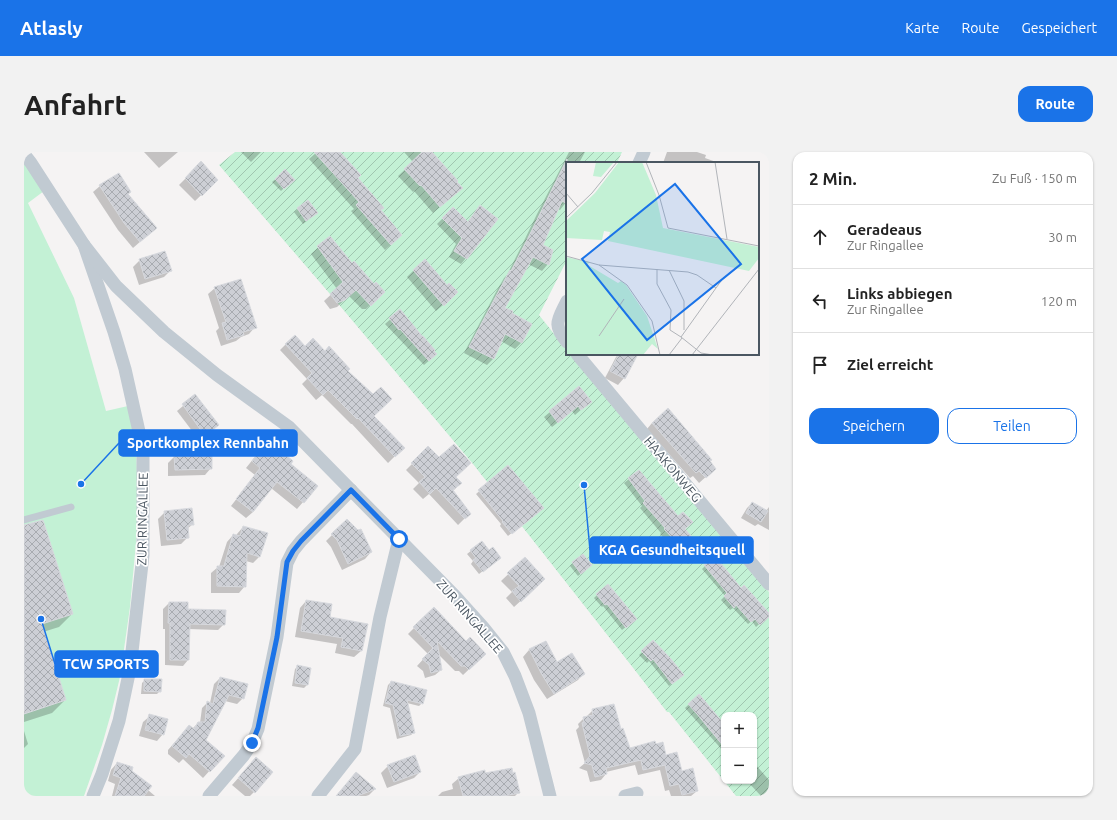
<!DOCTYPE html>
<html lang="de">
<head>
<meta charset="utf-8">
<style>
  body { margin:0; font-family:Ubuntu,sans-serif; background:#f2f2f2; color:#222 }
  .controls { position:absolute; right:12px; bottom:12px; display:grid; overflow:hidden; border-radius:8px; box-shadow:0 1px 3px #0004 }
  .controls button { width:36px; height:36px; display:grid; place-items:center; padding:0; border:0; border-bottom:1px solid #e0e0e0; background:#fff; color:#222; font:20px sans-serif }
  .stop { position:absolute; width:12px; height:12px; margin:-9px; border:3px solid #1a73e8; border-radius:50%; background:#fff }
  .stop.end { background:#1a73e8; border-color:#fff; box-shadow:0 1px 4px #0008 }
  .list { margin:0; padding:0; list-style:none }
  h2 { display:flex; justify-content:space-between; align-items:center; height:52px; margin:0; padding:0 16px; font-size:17px }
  h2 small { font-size:13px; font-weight:400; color:#767676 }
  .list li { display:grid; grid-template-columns:26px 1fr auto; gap:12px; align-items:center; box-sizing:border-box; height:64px; padding:0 16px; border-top:1px solid #e0e0e0 }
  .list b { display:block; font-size:15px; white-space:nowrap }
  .list p { margin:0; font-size:13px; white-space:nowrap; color:#767676 }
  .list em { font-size:13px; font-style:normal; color:#767676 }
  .actions { display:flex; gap:8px; padding:12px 16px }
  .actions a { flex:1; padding:9px 0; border:1px solid #1a73e8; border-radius:12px; text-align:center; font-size:14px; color:#1a73e8 }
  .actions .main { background:#1a73e8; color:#fff }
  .icon { flex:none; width:22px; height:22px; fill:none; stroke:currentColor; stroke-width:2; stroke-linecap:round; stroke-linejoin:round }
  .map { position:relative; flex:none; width:745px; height:644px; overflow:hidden; border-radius:12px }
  header { display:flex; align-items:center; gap:24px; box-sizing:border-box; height:56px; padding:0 20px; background:#1a73e8; color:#fff }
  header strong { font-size:19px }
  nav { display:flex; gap:22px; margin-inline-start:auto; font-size:14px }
  .intro { display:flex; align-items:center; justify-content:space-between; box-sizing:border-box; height:96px; padding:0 24px }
  h1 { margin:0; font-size:28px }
  .button { padding:10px 18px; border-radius:12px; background:#1a73e8; color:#fff; font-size:14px; font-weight:700 }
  main { display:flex; gap:24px; padding:0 24px }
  aside { flex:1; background:#fff; border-radius:12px; box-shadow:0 1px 3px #0004 }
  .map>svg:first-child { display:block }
  .grass { fill:#c3f1d5 }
  .garden { fill:url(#garden-furrows) }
  .shadow { fill:#0003 }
  .building { fill:url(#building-cross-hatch); stroke:#d7d9de }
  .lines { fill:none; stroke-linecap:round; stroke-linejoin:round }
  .lane { stroke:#c1cad2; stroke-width:7 }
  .street { stroke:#c1cad2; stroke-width:13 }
  .route { stroke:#1a73e8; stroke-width:5 }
  .labels { text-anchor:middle; stroke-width:3.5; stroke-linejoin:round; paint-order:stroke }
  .street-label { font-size:13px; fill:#4a5661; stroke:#fff }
  .inset-road { fill:none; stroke:#b1b4b9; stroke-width:1 }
  .view { fill:#1a73e8; fill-opacity:0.15; stroke:#1a73e8; stroke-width:2 }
  .inset-edge { fill:none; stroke:#4a5661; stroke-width:2 }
  .leader { fill:none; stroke:#1a73e8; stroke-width:1.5 }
  .callout-dot { fill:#1a73e8; stroke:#fff; stroke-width:1.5 }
  .callout { fill:#1a73e8; stroke:#1a73e8; stroke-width:1.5 }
  .callout-label { font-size:14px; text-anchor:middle; font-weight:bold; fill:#fff }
</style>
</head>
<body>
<header>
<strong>Atlasly</strong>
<nav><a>Karte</a><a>Route</a><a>Gespeichert</a></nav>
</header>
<div class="intro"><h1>Anfahrt</h1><a class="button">Route</a></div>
<main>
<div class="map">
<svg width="745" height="644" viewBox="0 0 745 644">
  <defs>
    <pattern id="garden-furrows" width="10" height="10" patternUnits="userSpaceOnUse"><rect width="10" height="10" fill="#c3f1d5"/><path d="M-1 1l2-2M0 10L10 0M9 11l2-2" fill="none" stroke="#a0c6b0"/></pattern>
    <pattern id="building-cross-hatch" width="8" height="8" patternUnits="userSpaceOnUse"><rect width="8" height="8" fill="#cdcfd5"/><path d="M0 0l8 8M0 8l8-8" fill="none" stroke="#a8abb0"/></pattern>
  </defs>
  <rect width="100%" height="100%" fill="#f5f3f3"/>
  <!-- grass -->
  <path class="grass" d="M0 11 20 39 4 51 50 146 82 259 104 254 112 291 113 323V380L106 455 96 525 88 558 78 593 60 644H0Z"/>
  <!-- garden -->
  <path class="garden" d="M211 0H598L593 11H543V108L515 163 543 198V202H546L745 440V644H712L700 629H730V563H700V629L645 560H643L610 517 449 312 306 142 195 13Z"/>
  <!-- shadow -->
  <g class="shadow">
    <path d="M120 0H154L135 16Z"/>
    <path d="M217 0H237L227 10Z"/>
    <path d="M293 0H315L355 59 371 89 361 98 327 59 330 57 285 7Z"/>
    <path d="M380 0H407L432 30 431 42 409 61 390 39 389 40 374 24 389 10Z"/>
    <path d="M545 0H561L555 11H543V49L536 58 533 57 517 93 524 112 518 119 504 112 479 157 507 173 497 191 491 197 477 189 469 207 463 213 440 201 473 138 480 126 483 123 498 93 513 62Z"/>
    <path d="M643 0H673L682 3 681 6 695 11H639Z"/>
    <path d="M177 11 193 28 171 49 155 33Z"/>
    <path d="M261 19 269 28 257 39 248 30Z"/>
    <path d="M76 34 103 42 125 82 109 96 94 78 69 40Z"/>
    <path d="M284 49 289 64 279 72 270 60Z"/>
    <path d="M456 55 442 106 437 112 425 105 432 92 413 72 429 56 443 70Z"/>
    <path d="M306 85 328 112 350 133 360 140 342 157H338L325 144 313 155 306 157 300 149 313 137 287 102Z"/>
    <path d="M116 108 146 119 140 125 115 133 109 115Z"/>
    <path d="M390 118 426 147 412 159 383 125Z"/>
    <path d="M191 136 231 175 225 182 217 185 212 189 197 194 192 179 195 176 184 142Z"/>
    <path d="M376 159 407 207 400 213 361 172Z"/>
    <path d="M262 192 301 200 323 219 349 264 379 296 364 311 328 272H327L298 243 292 248 278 232 283 227 256 198Z"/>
    <path d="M595 202H605L600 226 594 233 581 226 592 205Z"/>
    <path d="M171 244 193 273 188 279 175 288 153 259Z"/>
    <path d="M566 250 551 263 548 259 528 275 520 265 526 260Z"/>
    <path d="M628 271 685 309V322L675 331 669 324 666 326 623 277Z"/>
    <path d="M238 296 265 312 293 334 273 357 247 336 229 360 222 366 207 354 231 323 222 316Z"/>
    <path d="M404 296 437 331 429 339 445 362 434 373 405 342 399 347 389 337 395 331 382 318Z"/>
    <path d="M150 305 187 316 181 323 144 324V311Z"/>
    <path d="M484 315 513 360 484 384 476 374 477 372 452 342Z"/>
    <path d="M615 319 654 365 674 403 664 412 636 382 637 381 616 356 618 354 600 331Z"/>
    <path d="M728 351 742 359 745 355V378L734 372 731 374 717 366 723 356Z"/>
    <path d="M141 360 169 372 163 377 164 385 157 392 137 394 134 367Z"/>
    <path d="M0 374 48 462 35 475 19 480 41 548 28 561 0 570Z"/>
    <path d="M219 375 235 405 229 411 222 409 221 434 215 441H187V421L194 415H195L203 390 209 383 212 384 213 382Z"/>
    <path d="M334 380 347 400 341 407 318 418 307 395 302 389 308 383Z"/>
    <path d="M458 390 465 399 476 406 455 422 447 412 449 409 443 402Z"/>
    <path d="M501 406 513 434 490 455 482 446 488 440 477 429Z"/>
    <path d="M549 411 564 416 554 424 546 414Z"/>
    <path d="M681 414 717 437 745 462V463L732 475 728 469 724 472 709 456 706 458 697 448 701 444 678 417Z"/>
    <path d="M573 443 608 470 598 478 579 454 578 455 570 446Z"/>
    <path d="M282 449 305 466 337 499 330 505 311 501 313 492 271 485 276 456Z"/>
    <path d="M145 451H163V458L200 472 194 478 165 477 164 508 159 514 141 513V477H139V457Z"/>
    <path d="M410 456 442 490 461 502 439 523 435 519H431L414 502 417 518 411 523 401 526 399 519 393 514 404 502 384 482Z"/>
    <path d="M521 490 532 512 560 521 554 528 523 547 510 528 499 505 505 498Z"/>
    <path d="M629 490 655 526 645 534 625 509 623 511 615 503Z"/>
    <path d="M274 514 283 533 280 536 268 534 271 517Z"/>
    <path d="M196 526 219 546 213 552 201 549 181 588 199 604 179 626 159 607 155 611 144 602V598L159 581 168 577 174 571H176L178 556 184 550 186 551 190 532Z"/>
    <path d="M121 528 136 539 133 542H117L118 531Z"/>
    <path d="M367 530 398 551 395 554 383 551 390 580 387 583 373 587 366 556 359 554 364 533Z"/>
    <path d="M675 543 700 573V600L661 556Z"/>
    <path d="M569 558 596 578 605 597 641 604 657 620 673 639 667 644H647L645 638 641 639 636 618 614 623 611 613 582 620V622L577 628 566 630 563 619 555 616 561 611 552 578 555 575 554 572 560 566 563 565V564Z"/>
    <path d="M126 564 139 582 133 589 115 584 119 570Z"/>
    <path d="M0 579 4 592 0 596Z"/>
    <path d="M93 611 107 619 124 638 131 644H88L91 632 84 629 87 618Z"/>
    <path d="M730 611 745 628V644H737L723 629H730Z"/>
    <path d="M226 613 230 640 226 644H221L208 633Z"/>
    <path d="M364 614 396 620 390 626 363 636 357 621Z"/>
    <path d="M332 621 351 637 345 643 342 644H312Z"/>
    <path d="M435 626 495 640 491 644H414L418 640 429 637 428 632Z"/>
  </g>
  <!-- building -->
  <g class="building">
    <path d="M290 0H316L337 23 334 26 360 56 357 58 378 83 367 93 332 53 335 50Z"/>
    <path d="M398 0H408L434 29 433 30 439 36 416 55 397 33 396 34 380 17Z"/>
    <path d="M543 7V52L538 49 519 93 529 98 525 113 509 105 481 156 489 159 488 161 508 172 498 191 481 182 470 207 445 195 479 131 486 118 487 119 504 86Z"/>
    <path d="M177 9 194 28 178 44 161 26Z"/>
    <path d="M261 17 271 28 260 37 251 27Z"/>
    <path d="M95 21 107 40 104 42 133 76 116 90 100 71 75 33Z"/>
    <path d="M284 48 294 61 282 69 273 56Z"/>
    <path d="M456 53 474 67 443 107 430 99 438 86 418 66 429 55 444 70Z"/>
    <path d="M306 84 328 111 330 109 350 132 352 130 361 140 347 154 332 138 321 148 313 151 306 142 319 130 293 94Z"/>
    <path d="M141 99 148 119 121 127 115 107Z"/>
    <path d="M401 107 423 133 425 131 434 140 420 154 389 118Z"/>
    <path d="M217 127 233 176 219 180 220 183 203 188 198 171 202 170 190 135Z"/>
    <path d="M376 157 398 184H399L411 198 410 199 413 202 405 209 376 177 375 178 365 166Z"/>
    <path d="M271 183 281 194 289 186 301 199 305 194 326 217 324 219 349 242 357 235 368 247 350 264 381 296 371 305 334 266 333 267 304 238 299 243 283 226 288 221 261 192Z"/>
    <path d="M595 202H614L601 227 586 219Z"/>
    <path d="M555 234 568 250 557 258 554 254 534 271 525 259Z"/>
    <path d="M171 242 195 273 181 284 158 252Z"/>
    <path d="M644 256 688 308 686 309 692 317 682 326 675 319 672 321 628 271Z"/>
    <path d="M244 288 269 309 267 312 294 334 280 351 253 330 229 360 212 347 236 316 228 309Z"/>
    <path d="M430 292 447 311 432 325 438 331 429 338 447 362 441 367 412 336 406 342 395 330 401 325 387 311 404 294 415 305Z"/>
    <path d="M188 303V317L151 318 150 304Z"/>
    <path d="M484 313 520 356 488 382 478 370 479 369 454 338Z"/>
    <path d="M615 318 654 364 659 360 669 370 661 377 680 399 669 408 640 377 641 376 619 351 621 349 604 326Z"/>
    <path d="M728 350 744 359 737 370 722 361Z"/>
    <path d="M168 356 170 373H164L165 386 143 388 140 359Z"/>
    <path d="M323 367 334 378 337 377 348 400 324 412 313 388 307 382Z"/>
    <path d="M19 368 49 462 18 472 42 548 0 562V373Z"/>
    <path d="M219 374 244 381 236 405 223 401 222 435 193 434V414H200L209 382 216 384Z"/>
    <path d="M458 389 465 398 469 395 477 406 459 420 449 408 452 406 446 398Z"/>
    <path d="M559 402 568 413 557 422 548 410Z"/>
    <path d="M691 404 717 436 720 433 745 461V465L736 473 731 467 727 470 712 453 710 456 700 444 703 441 680 413Z"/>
    <path d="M501 405 521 427 497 450 488 439 495 434 483 421Z"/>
    <path d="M584 432 613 467 602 476 583 452 581 453 572 442Z"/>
    <path d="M282 448 308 452 306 465 344 472 338 499 317 495 319 486 277 479Z"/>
    <path d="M145 450H164V457L202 458 201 473 166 472 165 508H146V471H144Z"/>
    <path d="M410 455 442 489 446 485 462 502 445 518 441 514H437L413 489 418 518 407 521 405 513 398 507 409 496 389 475Z"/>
    <path d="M629 488 647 507 660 523 648 532 629 507 627 509 617 499Z"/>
    <path d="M522 489 533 510 548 501 561 522 530 542 517 521 505 497Z"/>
    <path d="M273 513 287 516 284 533 271 531Z"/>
    <path d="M196 525 224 532 220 547 205 543 182 588 201 604 186 620 165 602 162 606 148 594 165 573 170 577 174 570H181L183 549 189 552Z"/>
    <path d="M120 527H138L137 540 120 539Z"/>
    <path d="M367 529 403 538 399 552 383 548 391 581 376 584 369 553 361 551Z"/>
    <path d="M675 542 700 572V595L673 562 664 552Z"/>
    <path d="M590 552 597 577 599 576 606 596 631 589 632 592 639 590 642 603 653 600 658 619 669 616 674 639 658 643 655 632 646 634 641 613 619 618 617 608 582 616 583 622 571 625 568 613 560 611 566 604 558 571 560 570 559 565 569 563 568 557Z"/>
    <path d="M125 562 144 567 140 583 121 578Z"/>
    <path d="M391 603 397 620 370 630 363 613Z"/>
    <path d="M232 605 249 620 231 641 214 626Z"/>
    <path d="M93 610 109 615 108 619 128 634 120 644H91L97 626 89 623Z"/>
    <path d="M488 616 489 621 491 620 496 641 479 644H439L434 625 461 618V621Z"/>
    <path d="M332 620 352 637 333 644H312Z"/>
  </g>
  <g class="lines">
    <!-- lane -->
    <path class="lane" d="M0 368 47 355"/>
    <!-- street -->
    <g class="street">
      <path d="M0 2 7 11 60 93 90 180 101 217 116 284 119 299V403L106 517 95 569 78 622 69 644"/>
      <path d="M615 11 620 0"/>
      <path d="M60 93 92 134 140 180 193 223 265 275 375 387 432 445 459 475 479 500 491 524 505 561 526 644"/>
      <path d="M543 149C534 168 528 172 543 190"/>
      <path d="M553 202 745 432"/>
      <path d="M185 644 220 603 228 591 234 577 253 485 263 411 269 399 277 389 327 338"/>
      <path d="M294 644 331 597 356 465 375 387"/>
      <path d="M601 644 613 641"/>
    </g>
  </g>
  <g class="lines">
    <!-- route -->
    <path class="route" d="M228 591 234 576 253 485 263 410 269 399 277 389 327 338 375 387"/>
  </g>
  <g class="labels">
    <!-- street labels -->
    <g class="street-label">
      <text transform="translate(649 317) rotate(50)" y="5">HAAKONWEG</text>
      <text transform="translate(118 367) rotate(-89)" y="5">ZUR RINGALLEE</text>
      <text transform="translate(446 464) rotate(49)" y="5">ZUR RINGALLEE</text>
    </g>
  </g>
  <!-- overview -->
  <g transform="translate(542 10)">
    <rect width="193" height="193" fill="#f5f3f3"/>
    <path d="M0 95 23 100 22 103 52 121 55 119 60 123 81 154 92 187 86 182 77 193H0Z" fill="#c3f1d5"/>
    <path d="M30 0H48L35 15 27 14ZM53 0H76L90 33 97 66 193 85V96L183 109 42 79 44 70 38 69 36 78 0 76V59L29 31Z" fill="#c3f1d5"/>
    <path class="inset-road" d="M80 0 93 33 102 66 193 84M149 0 161 77M0 31 12 45M0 56 26 31 51 0M0 94 33 103 61 123 86 159 94 193M33 103 122 110 131 113 150 126 115 175 135 191 147 193M91 107V122L105 148 104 168 115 175M103 108 118 139V168M150 126 158 115M33 174 58 137M103 193 116 176M126 193 193 107"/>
    <path class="view" d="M109 22 175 102 81 178 16 97Z"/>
    <rect width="193" height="193" class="inset-edge"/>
  </g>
  <!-- callouts -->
  <path class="leader" d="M57 332L95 291M560 333L566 398M17 467L31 512"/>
  <g class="callout-dot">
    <circle cx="57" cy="332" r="4"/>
    <circle cx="560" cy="333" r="4"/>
    <circle cx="17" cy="467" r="4"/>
  </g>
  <g class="callout">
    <rect x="95" y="278" width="178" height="26" rx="4"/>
    <rect x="566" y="385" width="163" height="26" rx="4"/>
    <rect x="31" y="499" width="103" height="26" rx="4"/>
  </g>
  <g class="callout-label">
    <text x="184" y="296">Sportkomplex Rennbahn</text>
    <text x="648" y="403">KGA Gesundheitsquell</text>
    <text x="82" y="517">TCW SPORTS</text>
  </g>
</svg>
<div class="controls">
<button>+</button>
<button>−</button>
</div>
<div class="stop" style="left:375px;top:387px"></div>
<div class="stop end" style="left:228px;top:591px"></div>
</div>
<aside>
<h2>2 Min.<small>Zu Fuß · 150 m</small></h2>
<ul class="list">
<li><svg class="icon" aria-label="ahead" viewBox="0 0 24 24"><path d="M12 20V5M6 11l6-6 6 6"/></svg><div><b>Geradeaus</b><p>Zur Ringallee</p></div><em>30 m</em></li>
<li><svg class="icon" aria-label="left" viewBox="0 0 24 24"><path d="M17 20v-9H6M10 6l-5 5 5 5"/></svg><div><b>Links abbiegen</b><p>Zur Ringallee</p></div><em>120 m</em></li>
<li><svg class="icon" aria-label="arrive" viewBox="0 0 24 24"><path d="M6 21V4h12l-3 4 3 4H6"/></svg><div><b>Ziel erreicht</b></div></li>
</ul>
<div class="actions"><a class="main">Speichern</a><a>Teilen</a></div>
</aside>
</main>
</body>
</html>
